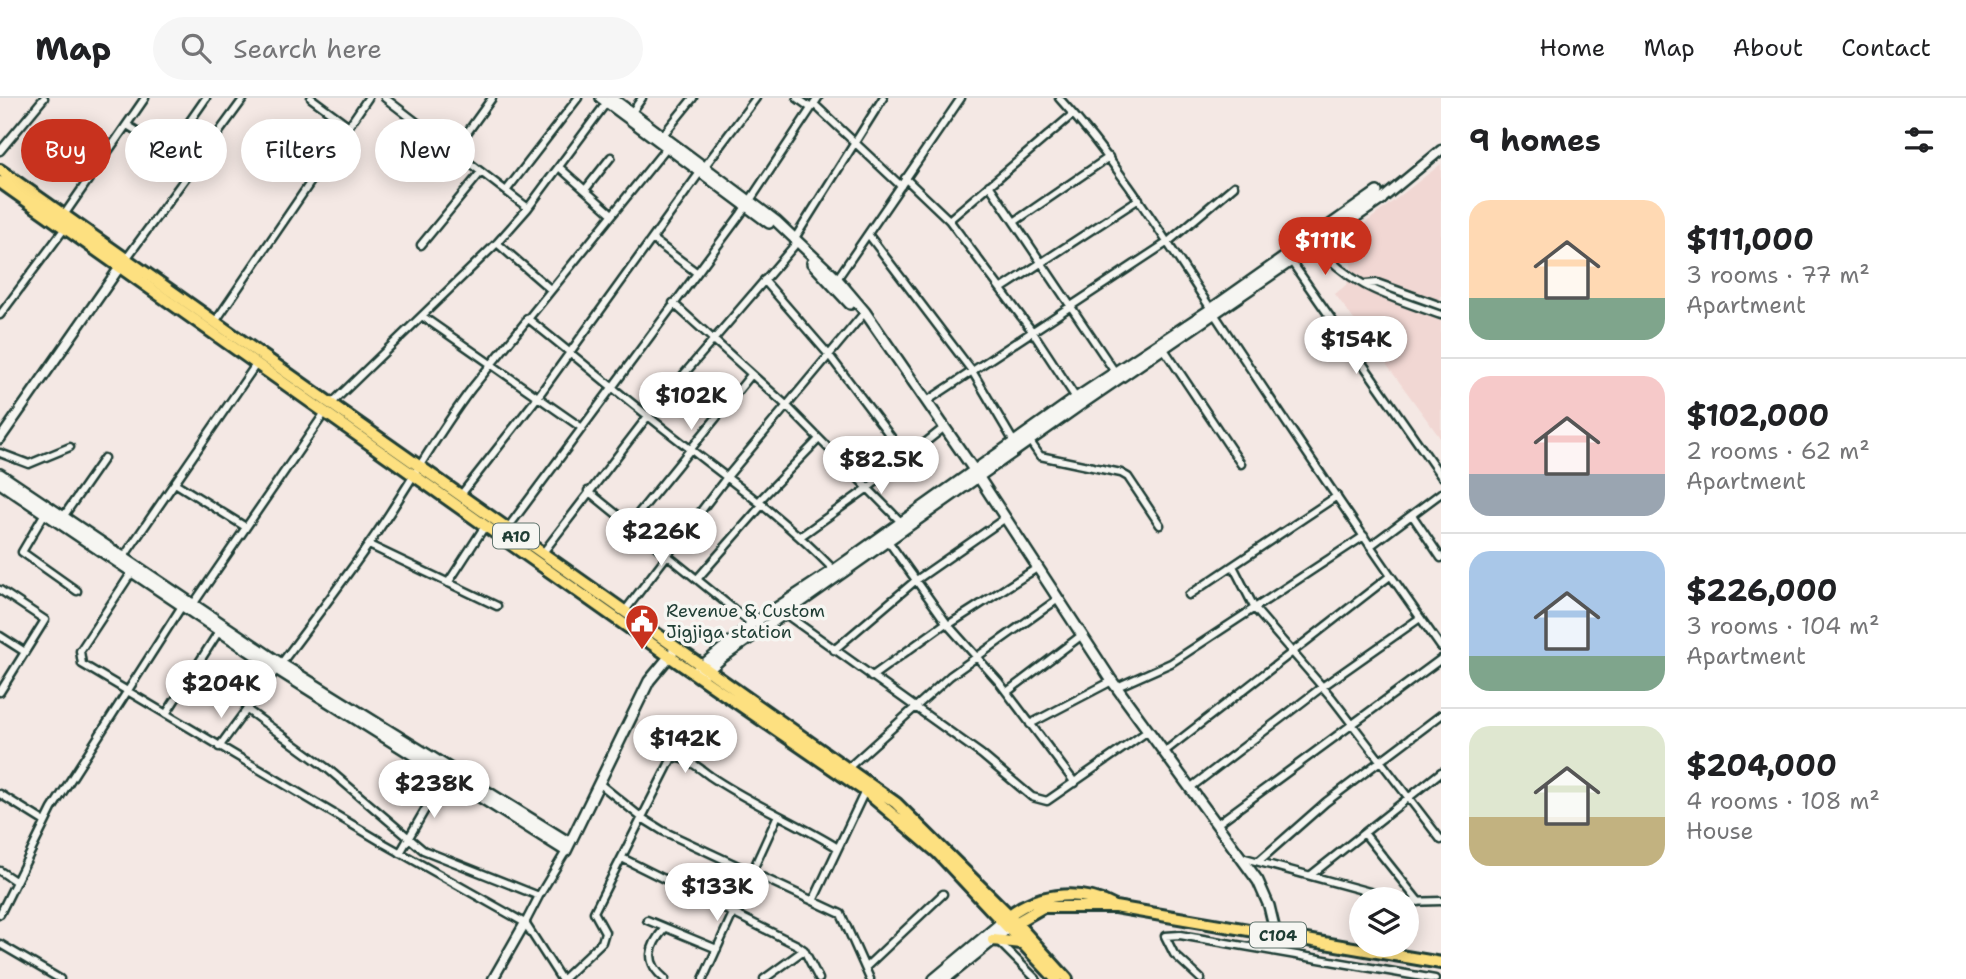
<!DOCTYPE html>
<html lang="en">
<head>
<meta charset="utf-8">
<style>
	:root { --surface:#fff; --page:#f6f6f6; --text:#202124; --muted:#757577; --line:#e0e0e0; --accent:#c8321e }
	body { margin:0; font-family:"Shantell Sans",sans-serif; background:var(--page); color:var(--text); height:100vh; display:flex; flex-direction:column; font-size:26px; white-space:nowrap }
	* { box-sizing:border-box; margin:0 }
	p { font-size:23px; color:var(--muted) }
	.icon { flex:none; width:38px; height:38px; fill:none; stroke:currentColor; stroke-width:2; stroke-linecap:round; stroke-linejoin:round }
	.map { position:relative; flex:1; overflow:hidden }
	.side { display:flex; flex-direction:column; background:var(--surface); width:525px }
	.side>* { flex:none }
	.guide { position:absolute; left:21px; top:21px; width:665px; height:63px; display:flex; gap:14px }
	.tools { position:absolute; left:1349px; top:789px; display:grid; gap:14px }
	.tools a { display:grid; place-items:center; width:70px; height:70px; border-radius:50%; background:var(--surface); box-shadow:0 4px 18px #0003; font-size:35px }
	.price { position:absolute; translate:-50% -60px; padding:0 16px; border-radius:24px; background:#fff; color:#222; font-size:23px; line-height:46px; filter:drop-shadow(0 2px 4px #0008) }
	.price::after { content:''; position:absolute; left:50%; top:42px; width:21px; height:16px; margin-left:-10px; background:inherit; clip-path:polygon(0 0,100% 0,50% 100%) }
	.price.current { background:var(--accent); color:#fff }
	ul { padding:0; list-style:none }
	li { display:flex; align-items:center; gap:21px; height:175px; padding:0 28px }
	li+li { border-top:2px solid var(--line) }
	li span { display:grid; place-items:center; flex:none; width:196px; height:140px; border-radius:21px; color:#555 }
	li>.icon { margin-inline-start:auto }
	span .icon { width:84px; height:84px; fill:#fffc; stroke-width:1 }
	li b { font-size:30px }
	h2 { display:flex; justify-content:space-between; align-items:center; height:84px; padding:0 28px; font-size:30px }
	.pill { padding:0 24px; border-radius:32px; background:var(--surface); box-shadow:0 4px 18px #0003; font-size:24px; line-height:63px }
	.pill.current { background:var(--accent); color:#fff }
	header { display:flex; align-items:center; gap:42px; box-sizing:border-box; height:98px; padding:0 35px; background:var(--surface); border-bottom:2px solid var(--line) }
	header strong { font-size:33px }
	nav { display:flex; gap:38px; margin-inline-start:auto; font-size:24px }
	.search { width:490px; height:63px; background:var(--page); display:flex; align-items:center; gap:18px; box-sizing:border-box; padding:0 24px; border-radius:38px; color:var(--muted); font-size:26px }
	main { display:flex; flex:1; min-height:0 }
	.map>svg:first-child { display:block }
	.built { fill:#f1d7d3 }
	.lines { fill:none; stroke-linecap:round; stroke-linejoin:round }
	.minor-casing { stroke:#1f3d34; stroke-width:11 }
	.tertiary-casing { stroke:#1f3d34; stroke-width:13 }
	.secondary-casing { stroke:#1f3d34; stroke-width:14 }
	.trunk-casing { stroke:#1f3d34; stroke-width:16 }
	.minor { stroke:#f6f6f2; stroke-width:6 }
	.tertiary { stroke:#f6f6f2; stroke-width:8 }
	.secondary { stroke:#f6f6f2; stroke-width:9 }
	.trunk { stroke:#fde080; stroke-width:10 }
	.labels { text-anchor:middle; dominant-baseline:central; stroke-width:7; stroke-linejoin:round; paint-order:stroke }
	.shield { fill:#f6f6f2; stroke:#60746d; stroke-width:2 }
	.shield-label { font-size:16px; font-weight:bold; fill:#1f3d34 }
	.poi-label { font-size:18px; fill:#1f3d34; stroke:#f6f6f2; text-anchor:start }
</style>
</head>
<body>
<header>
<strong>Map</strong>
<div class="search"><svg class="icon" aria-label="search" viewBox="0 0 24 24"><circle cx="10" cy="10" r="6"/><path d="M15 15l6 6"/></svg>Search here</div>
<nav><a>Home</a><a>Map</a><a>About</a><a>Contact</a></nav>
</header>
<main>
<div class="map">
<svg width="1441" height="881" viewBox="0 0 1441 881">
	<rect width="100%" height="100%" fill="#f4e8e4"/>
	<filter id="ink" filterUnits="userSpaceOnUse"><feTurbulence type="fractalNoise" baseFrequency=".0143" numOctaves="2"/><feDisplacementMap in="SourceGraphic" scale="14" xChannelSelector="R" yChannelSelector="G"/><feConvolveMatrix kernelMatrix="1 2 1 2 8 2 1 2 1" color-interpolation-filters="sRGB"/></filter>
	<g filter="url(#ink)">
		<path class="built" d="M1441 66V341L1335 196 1347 186 1352 172 1346 140Z"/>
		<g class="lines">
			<g class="minor-casing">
				<path id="minor" d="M311 0 349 28
					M385 0 528 110
					M797 0 811 10
					M1059 0C1118 65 1163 138 1211 211 1286 325 1362 438 1441 549
					M814 6 901 88
					M632 14 642 0
					M127 27 169 53 206 0
					M663 37 693 0
					M0 53 44 0
					M454 53 492 0
					M705 68 756 0
					M559 69 612 116
					M905 80 949 122 1032 233 1076 300
					M989 87 1117 277
					M585 92 611 59
					M506 93 578 0
					M64 117 145 0
					M949 122 1073 16
					M1014 124 1109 59
					M868 136 972 273 1014 344
					M795 140 883 0
					M652 141 696 174
					M497 145 550 191
					M1315 145C1349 189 1391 199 1441 217
					M421 147 481 74
					M126 161 244 0
					M1291 163 1441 378
					M837 181 961 0
					M764 182 829 257 907 360
					M1366 186 1377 185 1441 208
					M1001 191 1139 101
					M673 205 787 308 901 424
					M0 217 65 130
					M422 218 582 330
					M527 220C568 252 607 286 648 318 711 369 777 413 834 472
					M215 224 368 0
					M1164 251 1241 366
					M927 303 1168 144 1234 88
					M332 305 497 145 528 110 607 4
					M1029 342 1040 358 1121 375 1128 379 1160 427
					M0 355 29 366 70 349
					M175 385 244 428
					M588 393 752 526
					M460 398 537 300 701 73
					M759 403 819 341
					M45 415 22 454 77 493
					M1412 417 1441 460
					M63 419 104 360
					M629 427 751 277
					M507 431 741 116 818 0
					M801 438 868 390 941 332
					M888 443 948 527 999 584 1075 685
					M369 447 497 508
					M1370 448 1441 395
					M542 456 648 318 794 148
					M123 460 257 265
					M1233 468 1255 511 1332 600 1441 742
					M132 474 80 553 82 566 385 746 525 825 561 881
					M698 480 763 406
					M448 485 485 428
					M0 492 45 522 0 594
					M1189 497 1337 398
					M192 508 326 313
					M624 514 727 379 865 214
					M784 515 981 656 1032 699 1047 703 1148 633
					M948 527 1037 470
					M0 538 25 554
					M834 552 915 483 1004 421
					M871 579 946 525
					M1117 589 1171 565 1364 438
					M1007 594 1082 537
					M246 611 328 671 423 752 539 798 566 753
					M166 616 219 533
					M1030 626 1112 583
					M219 649C268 581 321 515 369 446 405 395 434 340 472 290L667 49
					M1164 654 1390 478
					M848 670 950 578 1058 501
					M600 686 642 720 663 733 841 816 870 881
					M1190 690 1322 589 1420 520
					M0 696 45 724
					M1217 726 1441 561
					M1364 735 1419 804
					M400 755 445 677
					M1241 759 1399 802
					M622 760 797 847 804 852 819 881
					M1259 763 1326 704 1441 617
					M0 773 15 783
					M1311 777 1441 674
					M814 801 865 693
					M1407 804 1441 803
					M0 816 52 711 182 508
					M647 822 717 851
					M525 825 539 798
					M665 830C649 848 644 864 665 881
					M998 843 1036 881
					M0 846 60 881
					M866 869 943 796
					M563 881 602 844 605 834 594 814 672 660C686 658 699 670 710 678 751 706 796 724 838 750
					M703 881 778 717
					M764 881 804 852
					M1201 881 1174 856 1165 838 1180 837 1435 881"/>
			</g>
			<g class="tertiary-casing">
				<path id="tertiary" d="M1382 101 1441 52
					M0 341 122 166
					M493 881 525 825"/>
			</g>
			<g class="secondary-casing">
				<path id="secondary" d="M601 0 769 125
					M612 0 776 123 837 181 865 214 974 372 1112 583 1258 783 1269 808 1276 837
					M812 165 850 206
					M0 376 280 565 570 745
					M0 385 276 571 566 753 649 583 673 554
					M697 572 752 526 834 472 1076 300 1211 211 1377 94
					M705 575 723 559 1080 307 1382 101
					M934 881 1002 824
					M945 881 1007 831"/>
			</g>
			<g class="trunk-casing">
				<path id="trunk" d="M0 72 896 705 1009 817 1067 881
					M0 84 669 558 865 693 938 755 1056 881
					M1004 822C1032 795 1079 790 1113 808
					M1010 828 1043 809H1115L1441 865
					M993 842 1021 845"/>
			</g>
			<use href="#minor" class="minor"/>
			<use href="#tertiary" class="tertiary"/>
			<use href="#secondary" class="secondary"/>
			<use href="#trunk" class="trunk"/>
		</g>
	</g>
	<defs>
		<g id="civic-pin" transform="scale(1.75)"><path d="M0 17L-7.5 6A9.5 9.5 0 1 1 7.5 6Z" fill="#c8321e" stroke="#f6f6f2"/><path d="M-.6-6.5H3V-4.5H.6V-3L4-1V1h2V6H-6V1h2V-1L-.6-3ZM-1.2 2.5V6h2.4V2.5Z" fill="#fff"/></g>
	</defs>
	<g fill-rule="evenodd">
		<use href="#civic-pin" x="642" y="523"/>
	</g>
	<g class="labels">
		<g class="shield">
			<rect x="493" y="425.5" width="46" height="25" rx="5"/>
			<rect x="1250" y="824.5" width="56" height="25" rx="5"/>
		</g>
		<g class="shield-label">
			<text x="516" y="438">A10</text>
			<text x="1278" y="837">C104</text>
		</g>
		<g class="poi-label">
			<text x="666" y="513">Revenue &amp; Custom<tspan x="666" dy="21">Jigjiga station</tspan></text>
		</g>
	</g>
</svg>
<div class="tools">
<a><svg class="icon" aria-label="layers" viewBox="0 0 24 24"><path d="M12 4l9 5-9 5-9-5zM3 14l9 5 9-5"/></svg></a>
</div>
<b class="price current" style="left:1325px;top:179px">$111K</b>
<b class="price" style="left:1356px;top:278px">$154K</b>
<b class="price" style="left:691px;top:334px">$102K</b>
<b class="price" style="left:881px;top:398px">$82.5K</b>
<b class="price" style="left:661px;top:470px">$226K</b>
<b class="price" style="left:221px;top:622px">$204K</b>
<b class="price" style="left:685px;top:677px">$142K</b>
<b class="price" style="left:434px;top:722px">$238K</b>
<b class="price" style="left:717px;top:825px">$133K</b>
<div class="guide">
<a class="pill current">Buy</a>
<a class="pill">Rent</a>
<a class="pill">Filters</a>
<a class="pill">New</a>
</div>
</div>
<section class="side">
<h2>9 homes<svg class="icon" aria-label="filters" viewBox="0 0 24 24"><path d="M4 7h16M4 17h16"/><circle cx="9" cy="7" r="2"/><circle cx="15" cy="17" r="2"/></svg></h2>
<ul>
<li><span style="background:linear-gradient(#ffd9b3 70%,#7fa58c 0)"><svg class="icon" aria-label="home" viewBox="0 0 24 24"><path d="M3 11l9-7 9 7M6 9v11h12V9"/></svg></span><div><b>$111,000</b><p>3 rooms · 77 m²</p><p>Apartment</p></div></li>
<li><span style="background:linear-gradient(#f6c9c9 70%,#9aa5b1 0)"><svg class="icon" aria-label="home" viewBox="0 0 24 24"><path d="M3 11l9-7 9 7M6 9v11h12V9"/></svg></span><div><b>$102,000</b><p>2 rooms · 62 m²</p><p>Apartment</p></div></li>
<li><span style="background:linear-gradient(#a9c7e8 75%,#7fa58c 0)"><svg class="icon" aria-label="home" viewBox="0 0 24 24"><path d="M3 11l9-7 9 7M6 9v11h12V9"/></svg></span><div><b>$226,000</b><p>3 rooms · 104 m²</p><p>Apartment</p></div></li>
<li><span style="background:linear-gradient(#dfe7d0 65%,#c2b280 0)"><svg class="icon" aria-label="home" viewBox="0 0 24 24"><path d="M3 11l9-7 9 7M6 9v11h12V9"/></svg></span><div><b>$204,000</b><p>4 rooms · 108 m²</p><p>House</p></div></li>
</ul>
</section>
</main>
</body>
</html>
